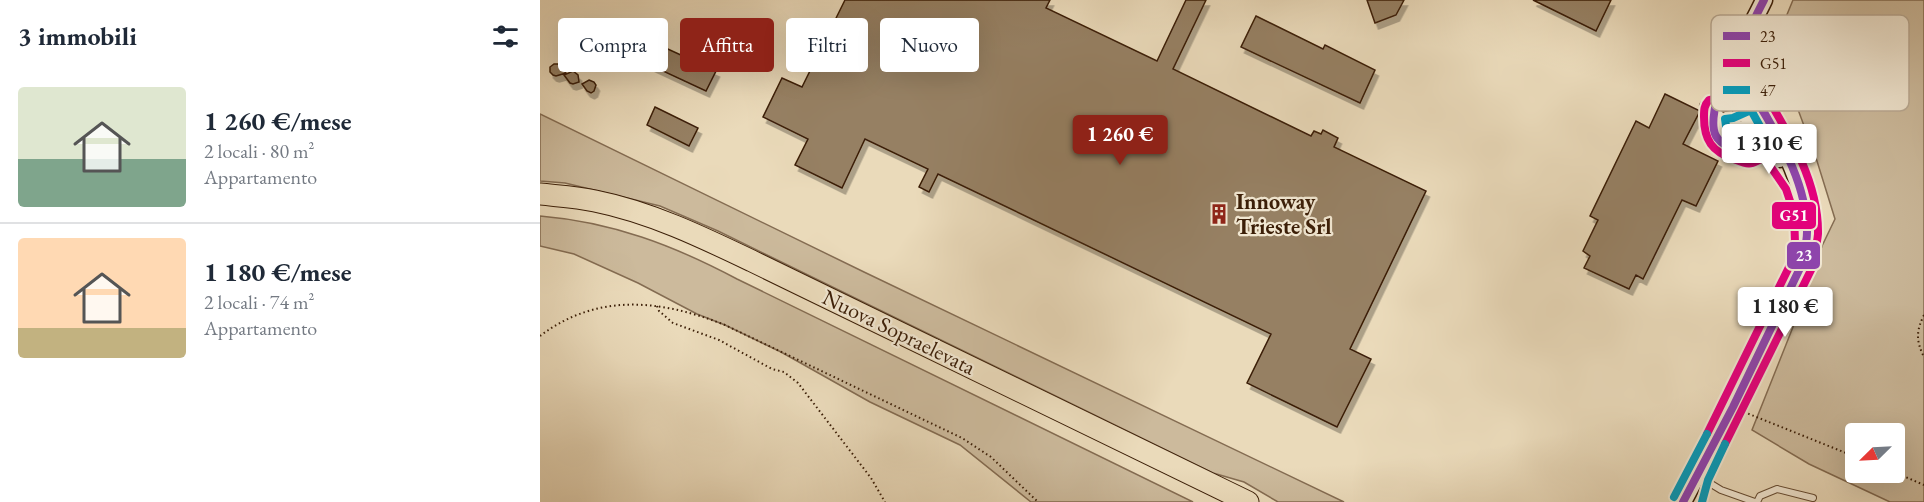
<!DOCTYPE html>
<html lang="it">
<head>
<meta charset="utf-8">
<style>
	:root { --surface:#fff; --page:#f6f6f7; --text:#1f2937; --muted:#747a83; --line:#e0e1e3; --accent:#8f2418 }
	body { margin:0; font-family:"EB Garamond",serif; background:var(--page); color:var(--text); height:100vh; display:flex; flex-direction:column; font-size:22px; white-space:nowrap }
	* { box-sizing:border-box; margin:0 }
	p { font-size:20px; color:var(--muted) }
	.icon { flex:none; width:33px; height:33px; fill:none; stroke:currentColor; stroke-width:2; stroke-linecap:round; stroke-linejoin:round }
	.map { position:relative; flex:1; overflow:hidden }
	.drawer { display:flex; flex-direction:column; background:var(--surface); width:540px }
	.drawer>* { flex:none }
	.guide { position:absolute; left:18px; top:18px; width:570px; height:54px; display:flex; gap:12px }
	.needle { width:39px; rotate:246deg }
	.fabs { position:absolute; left:1305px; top:423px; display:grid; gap:12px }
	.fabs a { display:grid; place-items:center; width:60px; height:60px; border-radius:6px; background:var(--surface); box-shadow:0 6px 24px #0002; font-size:30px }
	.price { position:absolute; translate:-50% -51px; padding:0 14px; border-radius:6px; background:#fff; color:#222; font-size:20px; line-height:39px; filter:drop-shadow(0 2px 3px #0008) }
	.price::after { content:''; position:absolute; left:50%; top:36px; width:18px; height:14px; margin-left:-9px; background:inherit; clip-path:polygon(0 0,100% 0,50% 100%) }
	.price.on { background:var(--accent); color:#fff }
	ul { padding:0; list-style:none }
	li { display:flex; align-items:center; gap:18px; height:150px; padding:0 18px }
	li+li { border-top:2px solid var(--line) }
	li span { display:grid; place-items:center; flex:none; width:168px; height:120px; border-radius:6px; color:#555 }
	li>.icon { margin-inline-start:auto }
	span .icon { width:72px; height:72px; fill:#fffc; stroke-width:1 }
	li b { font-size:26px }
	h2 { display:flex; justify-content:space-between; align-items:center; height:72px; padding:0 18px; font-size:26px }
	.pill { padding:0 21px; border-radius:6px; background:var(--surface); box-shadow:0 6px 24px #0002; font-size:21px; line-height:54px }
	.pill.on { background:var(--accent); color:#fff }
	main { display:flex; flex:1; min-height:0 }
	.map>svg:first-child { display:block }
	.green { fill:#ccba9c; stroke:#846c52; stroke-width:1.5; fill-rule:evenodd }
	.building { fill:#968064; stroke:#3b1e07; stroke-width:1.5; filter:url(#shadow) }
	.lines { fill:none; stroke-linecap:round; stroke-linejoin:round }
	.lane-casing { stroke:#674d34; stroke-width:8 }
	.secondary-casing { stroke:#3b1e07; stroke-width:19 }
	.highway-casing { stroke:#3b1e07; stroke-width:23 }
	.path { stroke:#3b1e07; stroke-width:2; stroke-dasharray:1.5 3; stroke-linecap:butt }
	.lane { stroke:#f1e7d2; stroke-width:6 }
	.secondary { stroke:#f1e7d2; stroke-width:16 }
	.highway { stroke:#eadaba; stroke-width:21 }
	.bus-1-casing { stroke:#f1e7d2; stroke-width:12 }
	.bus-2-casing { stroke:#f1e7d2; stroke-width:12 }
	.bus-3-casing { stroke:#f1e7d2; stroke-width:12 }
	.bus-1 { stroke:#8e44ad; stroke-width:8 }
	.bus-2 { stroke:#e5007d; stroke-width:8 }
	.bus-3 { stroke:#069bba; stroke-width:8 }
	.labels { text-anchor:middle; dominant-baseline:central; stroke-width:4.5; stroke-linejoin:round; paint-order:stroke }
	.poi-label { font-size:22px; font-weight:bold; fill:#3b1e07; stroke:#f1e7d2; text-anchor:start }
	.street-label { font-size:22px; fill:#3b1e07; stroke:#f1e7d2 }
	.key { fill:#f1e7d2; stroke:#baab95; stroke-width:1.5 }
	.key-label { font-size:16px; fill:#3b1e07 }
	.line-badge { stroke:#f1e7d2; stroke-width:2 }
	.badge-label { font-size:16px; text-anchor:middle; font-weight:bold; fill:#fff }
</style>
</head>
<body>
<main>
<section class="drawer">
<h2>3 immobili<svg class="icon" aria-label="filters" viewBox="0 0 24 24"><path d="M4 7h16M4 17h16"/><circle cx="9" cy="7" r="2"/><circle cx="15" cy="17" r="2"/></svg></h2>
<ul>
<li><span style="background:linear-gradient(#dfe7d0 60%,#7fa58c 0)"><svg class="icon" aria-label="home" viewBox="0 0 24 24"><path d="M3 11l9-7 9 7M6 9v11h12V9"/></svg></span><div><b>1 260 €/mese</b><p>2 locali · 80 m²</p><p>Appartamento</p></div></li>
<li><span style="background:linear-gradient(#ffd9b3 75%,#c2b280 0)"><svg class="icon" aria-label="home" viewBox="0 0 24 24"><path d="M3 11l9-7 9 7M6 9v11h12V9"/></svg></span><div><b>1 180 €/mese</b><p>2 locali · 74 m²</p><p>Appartamento</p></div></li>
</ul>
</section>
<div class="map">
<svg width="1384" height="502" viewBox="0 0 1384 502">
	<defs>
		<filter id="shadow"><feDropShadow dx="3.5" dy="6" stdDeviation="0" flood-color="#0004"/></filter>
	</defs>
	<rect width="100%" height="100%" fill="#eadaba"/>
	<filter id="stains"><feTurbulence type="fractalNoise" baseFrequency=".00333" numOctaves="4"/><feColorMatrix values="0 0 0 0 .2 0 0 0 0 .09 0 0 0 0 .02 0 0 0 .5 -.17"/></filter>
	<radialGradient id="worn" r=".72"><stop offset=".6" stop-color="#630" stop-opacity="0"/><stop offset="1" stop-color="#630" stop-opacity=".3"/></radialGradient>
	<path class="green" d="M1253 0H1384V502H1350L1269 464 1212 430 1255 322 1282 246 1295 219 1277 161 1239 58 1246 17ZM1316 434H1354V472H1316Z
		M0 114 324 272 804 502H738L704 482 673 473 178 231 120 206 25 183 0 181Z
		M0 216C72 222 133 245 197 279L653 502H491L420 445 330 402 241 352 185 325 157 314 98 283 34 254 0 246Z"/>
	<path class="building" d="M305 0H510L506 8 617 61 646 0H666L633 69 771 136 774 131 781 134 783 130 798 138 794 147 886 191 810 349 831 359 797 427 707 383 731 334 398 174 389 192 379 187 388 169 325 139 302 188 255 165 268 139 223 117 242 78 262 87Z
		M827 0H864L856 15 835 23Z
		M993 0H1071L1056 31Z
		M716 16 783 49 785 45 835 70 820 103 701 47Z
		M38 37 58 45 53 58 33 49Z
		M119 45 176 71 166 91 110 65Z
		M14 64H18L26 73 16 76 13 75 10 72V67Z
		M33 71 38 75 39 82 33 84 30 83 24 75Z
		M49 80 54 82 56 85 54 91 51 93 47 91 42 84Z
		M1125 94 1160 111 1143 144 1178 161 1156 206 1142 200 1103 279 1096 275 1089 289 1044 268 1050 256 1043 251 1058 220 1050 216 1096 121 1109 128Z
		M115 107 158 128 149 146 107 125Z"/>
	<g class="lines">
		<g class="lane-casing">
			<path id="lane" d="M1183 82C1169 123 1162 138 1209 153L1220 147 1224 141
				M1163 105C1175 109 1185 110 1197 105
				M1175 109C1182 118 1199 128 1210 123
				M1158 476 1181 490 1215 502
				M1217 502 1220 496 1237 489 1273 498"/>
		</g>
		<g class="secondary-casing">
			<path id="secondary" d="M1224 0C1218 13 1211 25 1205 38 1194 60 1181 67 1191 94L1239 159
				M1143 502 1193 407 1262 264C1264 252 1268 240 1267 228 1265 172 1227 123 1203 75L1201 67 1203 41"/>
		</g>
		<g class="highway-casing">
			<path id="highway" d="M0 194C18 196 37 197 55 201 110 212 162 237 212 261L708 502"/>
		</g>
		<path class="path" d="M117 306 119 311 133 323 179 340 232 369 244 372 258 383 331 478 345 502
			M1384 315C1376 331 1376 341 1384 357
			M0 336C58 292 122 300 185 325L422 438 451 457 498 502
			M1204 412 1316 457
			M1354 472 1384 485"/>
		<use href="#lane" class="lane"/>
		<use href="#secondary" class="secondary"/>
		<use href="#highway" class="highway"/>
		<g class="bus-1-casing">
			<path id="bus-1" d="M1204 40C1200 45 1196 50 1193 55 1184 71 1167 120 1176 136 1182 147 1199 150 1209 153L1224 141 1230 123 1217 101
				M1143 502 1193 407 1262 264C1264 253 1267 243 1267 232 1267 175 1229 124 1203 75 1200 46 1211 25 1224 0"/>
		</g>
		<g class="bus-2-casing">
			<path id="bus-2" d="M1167 434 1252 261 1255 243 1254 213 1246 189 1224 157C1221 159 1216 162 1212 163 1206 165 1199 161 1194 159 1172 152 1164 140 1164 117 1164 110 1164 105 1169 100 1176 98 1182 99 1189 97 1201 94 1213 80 1224 92 1249 134 1279 183 1278 234 1277 245 1274 256 1272 266
				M1185 444 1272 268"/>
		</g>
		<g class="bus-3-casing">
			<path id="bus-3" d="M1211 110 1222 130 1208 142 1187 133 1185 119 1193 118Z
				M1134 497 1167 434
				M1162 502 1168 480 1185 444"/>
		</g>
		<use href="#bus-1" class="bus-1"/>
		<use href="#bus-2" class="bus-2"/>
		<use href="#bus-3" class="bus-3"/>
	</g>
	<defs>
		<g id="building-bare" transform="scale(1.62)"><path d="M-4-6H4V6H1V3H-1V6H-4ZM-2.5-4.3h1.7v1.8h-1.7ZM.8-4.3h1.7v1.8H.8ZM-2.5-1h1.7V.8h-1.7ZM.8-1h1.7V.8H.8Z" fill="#8f2418" stroke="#f1e7d2" stroke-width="2.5" paint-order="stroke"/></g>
	</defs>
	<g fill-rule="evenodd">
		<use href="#building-bare" x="679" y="214"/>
	</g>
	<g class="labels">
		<g class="poi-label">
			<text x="696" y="201">Innoway<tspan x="696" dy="25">Trieste Srl</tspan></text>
		</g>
		<g class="street-label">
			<text transform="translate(359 332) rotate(26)">Nuova Sopraelevata</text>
		</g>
	</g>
	<rect x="1171" y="15" width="198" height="96" rx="9" class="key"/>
	<rect x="1183" y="32" width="27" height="8" fill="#8e44ad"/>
	<rect x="1183" y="59" width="27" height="8" fill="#e5007d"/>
	<rect x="1183" y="86" width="27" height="8" fill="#069bba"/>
	<g class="key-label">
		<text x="1220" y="42">23</text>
		<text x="1220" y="69">G51</text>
		<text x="1220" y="96">47</text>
	</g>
	<g class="line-badge">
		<rect x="1231" y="201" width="46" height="29" rx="6" fill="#e5007d"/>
		<rect x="1246" y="241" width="35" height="29" rx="6" fill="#8e44ad"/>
	</g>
	<g class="badge-label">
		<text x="1254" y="221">G51</text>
		<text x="1264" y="261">23</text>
	</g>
	<rect width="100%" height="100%" filter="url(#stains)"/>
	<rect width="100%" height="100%" fill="url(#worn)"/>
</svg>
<div class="fabs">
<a><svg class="needle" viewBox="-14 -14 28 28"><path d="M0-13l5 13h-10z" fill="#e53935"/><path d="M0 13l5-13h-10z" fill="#747a83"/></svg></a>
</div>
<b class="price on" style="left:580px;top:166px">1 260 €</b>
<b class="price" style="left:1229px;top:175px">1 310 €</b>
<b class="price" style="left:1245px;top:338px">1 180 €</b>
<div class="guide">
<a class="pill">Compra</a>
<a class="pill on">Affitta</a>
<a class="pill">Filtri</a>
<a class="pill">Nuovo</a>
</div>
</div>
</main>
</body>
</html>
